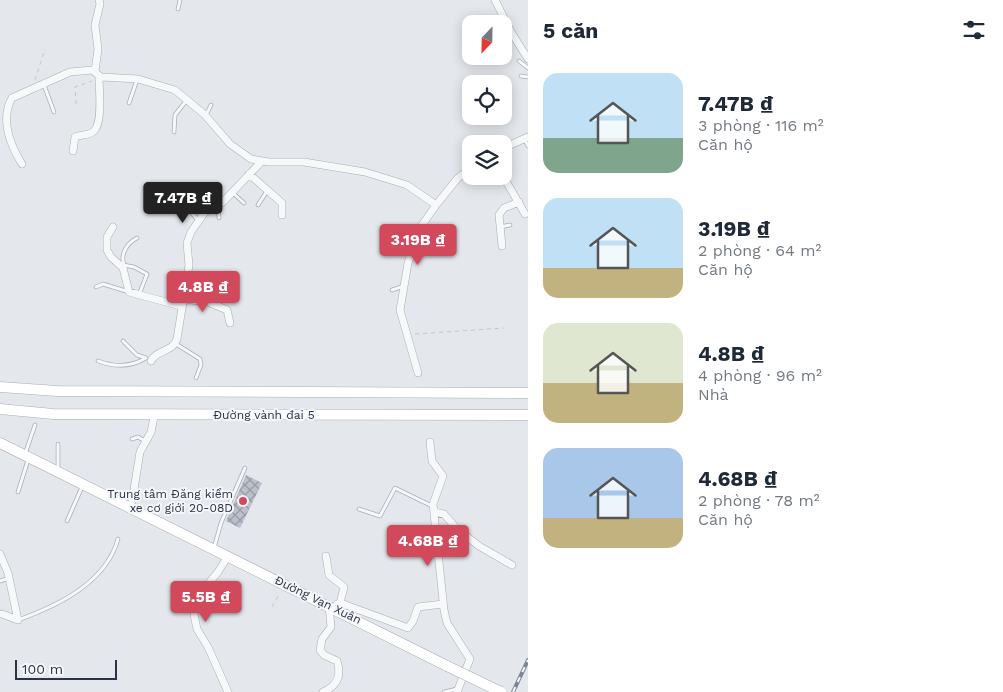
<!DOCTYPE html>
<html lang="vi">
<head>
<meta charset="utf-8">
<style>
	:root { --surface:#fff; --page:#f2f2f3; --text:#1f2937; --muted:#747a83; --accent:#d1495b }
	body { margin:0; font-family:"Work Sans",sans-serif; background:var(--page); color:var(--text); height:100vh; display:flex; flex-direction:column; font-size:19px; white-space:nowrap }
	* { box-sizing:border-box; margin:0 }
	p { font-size:16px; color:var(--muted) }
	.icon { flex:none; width:28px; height:28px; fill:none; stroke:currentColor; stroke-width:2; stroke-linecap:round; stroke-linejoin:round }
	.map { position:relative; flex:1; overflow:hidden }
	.drawer { display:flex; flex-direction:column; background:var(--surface); width:475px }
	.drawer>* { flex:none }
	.needle { width:32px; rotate:202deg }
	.controls { position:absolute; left:462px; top:15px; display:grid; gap:10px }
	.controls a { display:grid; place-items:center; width:50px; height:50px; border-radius:10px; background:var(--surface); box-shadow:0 2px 12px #0003; font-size:25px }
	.scale { position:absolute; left:15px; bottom:12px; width:102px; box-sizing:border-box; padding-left:5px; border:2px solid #2b3445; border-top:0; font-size:14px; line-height:18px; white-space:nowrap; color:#2b3445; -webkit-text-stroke:4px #f4f6f9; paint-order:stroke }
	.price { position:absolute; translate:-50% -42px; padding:0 11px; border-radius:5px; background:var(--accent); color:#fff; font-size:16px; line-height:32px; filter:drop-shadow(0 1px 2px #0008) }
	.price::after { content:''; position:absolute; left:50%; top:30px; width:15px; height:11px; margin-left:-8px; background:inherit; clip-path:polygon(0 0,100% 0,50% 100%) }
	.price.on { background:#222; color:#fff }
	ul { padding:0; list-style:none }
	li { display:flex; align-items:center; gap:15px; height:125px; padding:0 15px }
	li span { display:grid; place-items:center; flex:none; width:140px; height:100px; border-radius:15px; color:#555 }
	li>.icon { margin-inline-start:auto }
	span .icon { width:60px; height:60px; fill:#fffc; stroke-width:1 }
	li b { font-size:21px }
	h2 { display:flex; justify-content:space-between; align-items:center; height:60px; padding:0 15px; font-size:21px }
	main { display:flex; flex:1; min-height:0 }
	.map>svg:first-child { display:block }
	.building { fill:url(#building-cross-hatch) }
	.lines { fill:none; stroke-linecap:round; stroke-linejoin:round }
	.service-casing { stroke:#a9aeb7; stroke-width:4.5 }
	.minor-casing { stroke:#a9aeb7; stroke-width:8 }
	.secondary-casing { stroke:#a9aeb7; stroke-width:11 }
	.path { stroke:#c2c5cb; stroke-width:1; stroke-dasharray:4 4; stroke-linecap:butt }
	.service { stroke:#f7f8fa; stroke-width:3 }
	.minor { stroke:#f7f8fa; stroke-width:7 }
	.secondary { stroke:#fff; stroke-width:10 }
	.rail-casing { stroke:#7d8696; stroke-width:4 }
	.rail { stroke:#f4f6f9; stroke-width:2; stroke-dasharray:5.5; stroke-linecap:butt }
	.secondary-bridge-casing { stroke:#a9aeb7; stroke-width:11; stroke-linecap:butt }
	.secondary-bridge { stroke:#fff; stroke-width:10 }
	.poi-dot { fill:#d1495b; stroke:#f4f6f9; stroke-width:2 }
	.labels { text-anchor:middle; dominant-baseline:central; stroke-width:4; stroke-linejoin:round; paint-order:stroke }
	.street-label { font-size:12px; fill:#2b3445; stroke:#f4f6f9 }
	.poi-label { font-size:12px; fill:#2b3445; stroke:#f4f6f9; text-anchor:end }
</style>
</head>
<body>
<main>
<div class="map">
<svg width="528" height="692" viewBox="0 0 528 692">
	<defs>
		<pattern id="building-cross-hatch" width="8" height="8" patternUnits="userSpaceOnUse" patternTransform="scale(1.25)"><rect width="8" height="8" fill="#bbc0ca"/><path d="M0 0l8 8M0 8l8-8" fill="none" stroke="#989da6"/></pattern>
	</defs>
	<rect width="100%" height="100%" fill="#e4e7ec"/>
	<path class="building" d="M246 475 262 483 240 528 226 521Z"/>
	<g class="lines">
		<g class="service-casing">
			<path id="service" d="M178 9 180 0
				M519 61 528 68
				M521 76 528 77
				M44 85 54 112
				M129 103 137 80
				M206 115 211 105
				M174 132 175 115 186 101
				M525 140 528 146
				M233 193 244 203
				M172 203 190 211 198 220
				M258 205 267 191
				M218 206 219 218
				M500 227 510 225
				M414 246 432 252
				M123 265 134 267 147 274 139 295
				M124 265C120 254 127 243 137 238
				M96 287 103 284 129 292
				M392 290 404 286
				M123 341 137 355 146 358
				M176 344 200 359 201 365 196 378
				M98 361C114 367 131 367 146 358
				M132 439 138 437 145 441
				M58 444V468
				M25 454 35 425
				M18 492 28 460
				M359 509 380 516 395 488 432 506
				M67 521 82 487
				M214 548 221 523 245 468
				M0 581 9 578
				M18 620C57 606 106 583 118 539
				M444 692 457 689"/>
		</g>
		<g class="minor-casing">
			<path id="minor" d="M495 0 511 32 528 59
				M95 71 98 49 95 25 100 4 99 0
				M504 148 528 137
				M73 151 75 137C81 134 89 136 94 131 103 122 99 89 99 76
				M22 164C10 145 0 119 12 98L70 72 92 70 101 77 138 79 175 90 204 114 230 144 251 159 269 162H304L365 172 407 185 436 205
				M249 174 282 203V215
				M503 176 525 214
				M113 227 107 237V250L111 257 123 268 129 292 181 306
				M502 246 499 215 504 208 519 202
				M182 299 208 302 227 310 230 323
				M216 305 231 275
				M151 361C156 350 173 352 177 339L189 265 187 243 191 232 205 212 223 202 261 162
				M418 373 400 310 408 263 420 228 436 205 458 178 471 168
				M430 442 432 461 443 476 433 504 444 610 447 623 470 659 457 692
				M131 508 140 452 151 432 154 417
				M434 512 444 514 457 529 479 546 512 565
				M0 554 8 573 18 620 2 614
				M228 556 218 572 199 595 194 615 197 629 208 647 228 692
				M326 556 329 575 344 587 340 603
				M336 607 337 604H343L408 628 413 621 418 607 443 604
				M323 692C337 686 342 676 337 661L324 655 320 650 322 639 331 627 329 606"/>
		</g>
		<g class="secondary-casing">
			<path id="secondary" d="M0 387 57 391 528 393
				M0 409 53 414 528 415
				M0 443 447 666"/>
		</g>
		<path class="path" d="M35 80 45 49
			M76 104 75 87 92 81
			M415 334 504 328
			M272 607 280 593"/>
		<use href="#service" class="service"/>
		<use href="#minor" class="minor"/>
		<use href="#secondary" class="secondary"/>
		<g class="rail-casing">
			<path id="rail" d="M513 692 528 660"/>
		</g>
		<use href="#rail" class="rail"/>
		<g class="secondary-bridge-casing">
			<path id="secondary-bridge" d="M447 666 501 692"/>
		</g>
		<use href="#secondary-bridge" class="secondary-bridge"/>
	</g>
	<circle class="poi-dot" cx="243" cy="501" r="5"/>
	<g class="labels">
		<g class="street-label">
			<text x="264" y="415">Đường vành đai 5</text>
			<text transform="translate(318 600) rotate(26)">Đường Vạn Xuân</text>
		</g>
		<g class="poi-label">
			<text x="233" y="494">Trung tâm Đăng kiểm<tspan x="233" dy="14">xe cơ giới 20-08D</tspan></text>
		</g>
	</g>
</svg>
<div class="controls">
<a><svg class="needle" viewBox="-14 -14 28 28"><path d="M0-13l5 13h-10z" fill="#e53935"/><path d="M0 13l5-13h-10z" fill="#747a83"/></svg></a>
<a><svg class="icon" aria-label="locate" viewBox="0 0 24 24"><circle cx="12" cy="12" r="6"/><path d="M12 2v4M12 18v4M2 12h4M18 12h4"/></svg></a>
<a><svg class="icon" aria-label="layers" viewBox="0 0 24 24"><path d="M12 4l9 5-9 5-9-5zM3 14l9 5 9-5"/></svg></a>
</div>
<div class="scale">100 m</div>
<b class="price on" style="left:183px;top:224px">7.47B ₫</b>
<b class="price" style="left:418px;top:266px">3.19B ₫</b>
<b class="price" style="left:203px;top:313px">4.8B ₫</b>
<b class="price" style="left:428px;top:567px">4.68B ₫</b>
<b class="price" style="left:206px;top:623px">5.5B ₫</b>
</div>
<section class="drawer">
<h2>5 căn<svg class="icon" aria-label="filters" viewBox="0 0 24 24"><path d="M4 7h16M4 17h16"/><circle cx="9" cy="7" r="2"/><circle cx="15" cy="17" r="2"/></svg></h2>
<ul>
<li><span style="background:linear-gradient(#bfe0f5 65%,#7fa58c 0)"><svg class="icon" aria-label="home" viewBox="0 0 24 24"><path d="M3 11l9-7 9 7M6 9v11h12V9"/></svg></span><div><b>7.47B ₫</b><p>3 phòng · 116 m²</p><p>Căn hộ</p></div></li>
<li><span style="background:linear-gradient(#bfe0f5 70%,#c2b280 0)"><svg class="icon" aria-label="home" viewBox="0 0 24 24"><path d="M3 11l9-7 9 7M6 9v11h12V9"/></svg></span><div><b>3.19B ₫</b><p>2 phòng · 64 m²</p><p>Căn hộ</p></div></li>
<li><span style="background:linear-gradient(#dfe7d0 60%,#c2b280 0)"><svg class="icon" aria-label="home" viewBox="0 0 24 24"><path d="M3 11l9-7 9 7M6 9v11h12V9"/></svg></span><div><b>4.8B ₫</b><p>4 phòng · 96 m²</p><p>Nhà</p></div></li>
<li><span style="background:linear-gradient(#a9c7e8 70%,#c2b280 0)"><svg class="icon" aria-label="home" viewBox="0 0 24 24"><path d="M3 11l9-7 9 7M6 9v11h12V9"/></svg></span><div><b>4.68B ₫</b><p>2 phòng · 78 m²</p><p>Căn hộ</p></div></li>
</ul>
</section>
</main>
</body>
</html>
